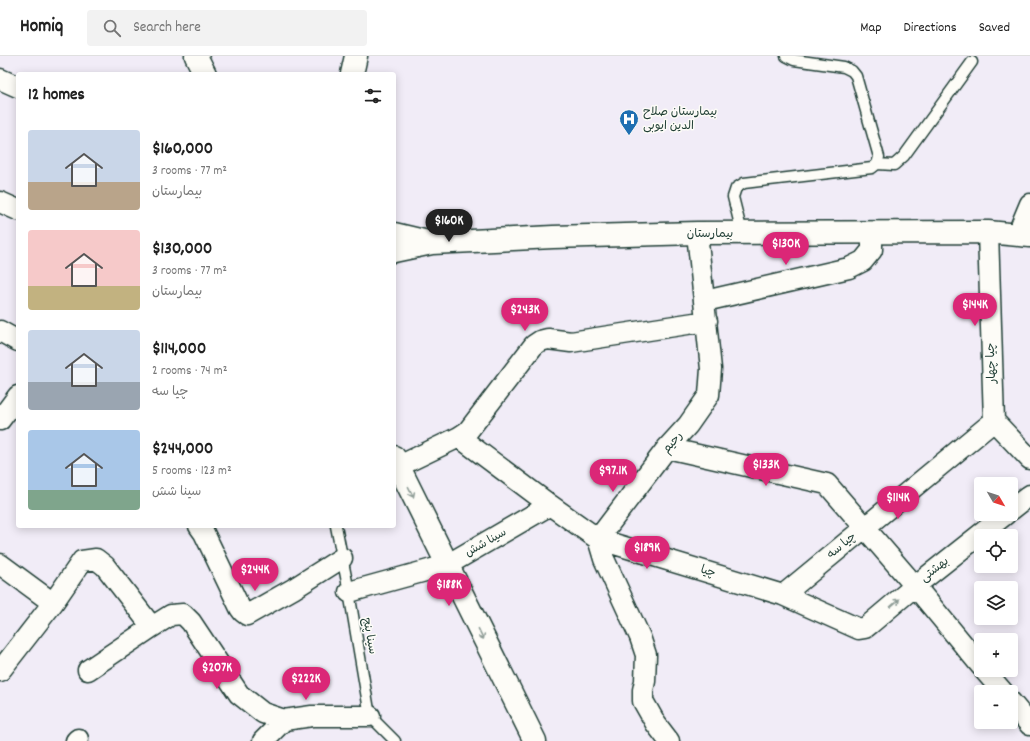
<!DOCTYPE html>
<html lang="en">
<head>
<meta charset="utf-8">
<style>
	:root { --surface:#fff; --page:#f2f2f2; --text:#222; --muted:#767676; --line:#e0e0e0; --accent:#db2777 }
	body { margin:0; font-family:Dekko,"Playpen Sans Arabic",sans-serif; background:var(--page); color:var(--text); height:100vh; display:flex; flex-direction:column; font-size:15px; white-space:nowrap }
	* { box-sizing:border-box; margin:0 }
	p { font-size:13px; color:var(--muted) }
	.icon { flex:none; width:22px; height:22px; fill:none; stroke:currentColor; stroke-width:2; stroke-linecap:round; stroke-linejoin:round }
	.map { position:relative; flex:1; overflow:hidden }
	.drawer { position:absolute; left:16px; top:16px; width:380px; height:456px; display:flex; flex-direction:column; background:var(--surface); border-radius:4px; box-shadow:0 2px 10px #0003 }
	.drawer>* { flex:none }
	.needle { width:26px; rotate:129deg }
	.tools { position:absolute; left:974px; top:421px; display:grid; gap:8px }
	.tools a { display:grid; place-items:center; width:44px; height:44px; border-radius:4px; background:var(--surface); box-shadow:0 2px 10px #0003; font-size:20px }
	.price { position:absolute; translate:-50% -34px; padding:0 9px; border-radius:14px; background:var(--accent); color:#fff; font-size:13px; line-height:26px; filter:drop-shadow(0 1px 2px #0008) }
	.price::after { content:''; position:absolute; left:50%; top:24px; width:12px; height:9px; margin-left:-6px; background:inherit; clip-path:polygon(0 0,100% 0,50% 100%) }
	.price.active { background:#222; color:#fff }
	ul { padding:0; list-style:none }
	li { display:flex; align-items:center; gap:12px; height:100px; padding:0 12px }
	li span { display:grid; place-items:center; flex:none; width:112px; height:80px; border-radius:4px; color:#555 }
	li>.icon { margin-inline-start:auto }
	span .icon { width:48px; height:48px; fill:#fffc; stroke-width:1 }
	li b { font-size:17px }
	h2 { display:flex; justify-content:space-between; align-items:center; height:48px; padding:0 12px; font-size:17px }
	header { display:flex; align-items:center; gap:24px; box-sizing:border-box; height:56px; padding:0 20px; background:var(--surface); border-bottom:1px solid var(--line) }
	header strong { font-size:19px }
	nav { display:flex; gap:22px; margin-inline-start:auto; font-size:14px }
	.search { width:280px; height:36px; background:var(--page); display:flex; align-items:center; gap:10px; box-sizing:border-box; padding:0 14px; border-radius:4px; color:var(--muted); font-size:15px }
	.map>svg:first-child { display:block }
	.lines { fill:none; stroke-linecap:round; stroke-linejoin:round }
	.lane-casing { stroke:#1f3d34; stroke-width:13 }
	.street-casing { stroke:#1f3d34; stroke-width:23 }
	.secondary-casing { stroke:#1f3d34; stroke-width:25 }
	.lane { stroke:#fdfcf7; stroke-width:10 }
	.street { stroke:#fdfcf7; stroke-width:20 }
	.secondary { stroke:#fdfcf7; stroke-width:22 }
	.oneway { stroke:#8e9c96 }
	.labels { text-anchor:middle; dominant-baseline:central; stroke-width:3; stroke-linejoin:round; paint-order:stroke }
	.poi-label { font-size:12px; fill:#1f3d34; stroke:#fdfcf7; text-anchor:start }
	.street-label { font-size:12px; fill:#1f3d34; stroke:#fdfcf7 }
</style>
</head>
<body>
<header>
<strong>Homiq</strong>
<div class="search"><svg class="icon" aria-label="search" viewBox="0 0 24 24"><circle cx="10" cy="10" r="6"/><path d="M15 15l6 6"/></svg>Search here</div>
<nav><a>Map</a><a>Directions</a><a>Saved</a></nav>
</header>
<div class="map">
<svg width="1030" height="685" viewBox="0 0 1030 685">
	<rect width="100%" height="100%" fill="#f1ecf7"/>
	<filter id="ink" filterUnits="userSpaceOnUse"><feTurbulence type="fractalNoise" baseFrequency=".025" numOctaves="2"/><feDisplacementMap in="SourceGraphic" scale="8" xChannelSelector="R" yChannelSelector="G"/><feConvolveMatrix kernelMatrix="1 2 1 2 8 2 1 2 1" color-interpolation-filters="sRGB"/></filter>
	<g filter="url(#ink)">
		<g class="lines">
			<g class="lane-casing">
				<path id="lane" d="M877 108 894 109 904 100 972 6
					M742 177 733 141 736 132 744 127 872 112 877 108 879 101 856 20 852 15 844 11 794 4 786 0
					M336 470 349 536 370 660 395 685"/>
			</g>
			<g class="street-casing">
				<path id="street" d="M0 23 18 31
					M0 146 18 154
					M988 176 994 365
					M1017 179 1030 148
					M705 245 849 212 863 205 872 194V177
					M0 275 18 285
					M0 364 18 340
					M994 365 1030 403
					M459 381 550 449 598 483 783 539 859 573 865 572 870 568 915 530 1006 458
					M667 392 827 428 915 530 981 610
					M399 410 459 381 468 375 534 289 540 285 548 283 571 286 707 265
					M1011 454 1030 439
					M199 470 204 477 240 552 243 556 247 559 293 533 342 502
					M0 508 53 547
					M349 536 447 509 550 449
					M783 539 994 365
					M88 614 152 571 171 559 183 558 191 566 239 638 263 657 284 664
					M984 614 1003 636
					M0 615 53 547 82 505 96 503 105 510 152 571
					M1011 646 1030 669
					M76 685 78 683
					M263 685 284 664 312 660H370
					M669 685 656 668 643 645V634L645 625 646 599 640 581 604 503 598 483 667 392 688 369 709 339 711 313 697 177"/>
			</g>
			<g class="secondary-casing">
				<path id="secondary" d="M196 0 205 18
					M352 18 356 0
					M394 178 432 187 394 195
					M432 187 553 181 697 177 988 176 1030 180
					M394 401 535 685"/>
			</g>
			<use href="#lane" class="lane"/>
			<use href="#street" class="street"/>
			<use href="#secondary" class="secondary"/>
		</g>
		<defs><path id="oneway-shaft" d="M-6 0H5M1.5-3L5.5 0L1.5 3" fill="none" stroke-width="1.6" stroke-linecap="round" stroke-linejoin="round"/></defs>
		<g class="oneway">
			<use href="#oneway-shaft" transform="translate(411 436) rotate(64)"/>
			<use href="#oneway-shaft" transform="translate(895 547) rotate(-41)"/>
			<use href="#oneway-shaft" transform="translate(481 578) rotate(64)"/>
		</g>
	</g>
	<defs>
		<g id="hospital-pin" transform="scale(1)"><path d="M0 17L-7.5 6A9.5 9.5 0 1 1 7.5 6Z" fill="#1f6fb2" stroke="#fdfcf7"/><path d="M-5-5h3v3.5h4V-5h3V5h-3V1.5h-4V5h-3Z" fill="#fff"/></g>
	</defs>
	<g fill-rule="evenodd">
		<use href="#hospital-pin" x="629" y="63"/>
	</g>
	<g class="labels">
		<g class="poi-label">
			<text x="643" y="56">بیمارستان صلاح<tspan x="643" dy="14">الدین ایوبی</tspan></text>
		</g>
		<g class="street-label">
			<text x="710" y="178">بیمارستان</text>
			<text transform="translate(992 307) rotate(-92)">چیا چهار</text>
			<text transform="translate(673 387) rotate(-49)">رحیم</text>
			<text transform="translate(486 487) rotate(-30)">سینا شش</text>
			<text transform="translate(842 490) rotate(-40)">چیا سه</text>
			<text transform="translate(935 514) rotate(-38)">بهشتی</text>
			<text transform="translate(708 516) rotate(17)">چیا</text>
			<text transform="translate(369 580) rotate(80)">سینا پنج</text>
		</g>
	</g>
</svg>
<div class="tools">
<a><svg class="needle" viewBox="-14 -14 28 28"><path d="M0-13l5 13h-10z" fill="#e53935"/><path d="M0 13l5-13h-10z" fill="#767676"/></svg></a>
<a><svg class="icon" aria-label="locate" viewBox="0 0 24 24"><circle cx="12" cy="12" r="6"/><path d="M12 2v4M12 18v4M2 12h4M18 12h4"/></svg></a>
<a><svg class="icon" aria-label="layers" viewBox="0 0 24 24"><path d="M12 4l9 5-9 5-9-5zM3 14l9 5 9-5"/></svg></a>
<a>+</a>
<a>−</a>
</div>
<b class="price active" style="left:449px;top:187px">$160K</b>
<b class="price" style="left:786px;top:210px">$130K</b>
<b class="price" style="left:975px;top:271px">$144K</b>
<b class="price" style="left:525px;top:276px">$243K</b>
<b class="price" style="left:766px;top:431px">$133K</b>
<b class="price" style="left:613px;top:437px">$97.1K</b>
<b class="price" style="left:898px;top:464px">$114K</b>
<b class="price" style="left:647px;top:514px">$189K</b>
<b class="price" style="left:255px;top:536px">$244K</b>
<b class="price" style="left:449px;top:551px">$188K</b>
<b class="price" style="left:217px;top:634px">$207K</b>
<b class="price" style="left:306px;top:645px">$222K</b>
<section class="drawer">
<h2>12 homes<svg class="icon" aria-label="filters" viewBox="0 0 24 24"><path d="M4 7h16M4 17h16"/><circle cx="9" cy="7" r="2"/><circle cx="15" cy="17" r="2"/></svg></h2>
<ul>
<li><span style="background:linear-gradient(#c9d6e8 65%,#b9a48a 0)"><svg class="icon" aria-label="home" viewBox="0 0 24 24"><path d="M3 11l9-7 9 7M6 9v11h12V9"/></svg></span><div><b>$160,000</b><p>3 rooms · 77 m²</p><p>بیمارستان</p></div></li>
<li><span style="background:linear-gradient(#f6c9c9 70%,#c2b280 0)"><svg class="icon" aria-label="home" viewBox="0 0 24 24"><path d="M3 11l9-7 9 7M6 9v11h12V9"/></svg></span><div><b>$130,000</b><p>3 rooms · 77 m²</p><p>بیمارستان</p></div></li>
<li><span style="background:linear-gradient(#c9d6e8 65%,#9aa5b1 0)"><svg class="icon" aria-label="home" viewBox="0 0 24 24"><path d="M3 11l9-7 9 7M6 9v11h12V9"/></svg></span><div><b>$114,000</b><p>2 rooms · 74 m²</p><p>چیا سه</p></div></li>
<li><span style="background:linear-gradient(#a9c7e8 75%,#7fa58c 0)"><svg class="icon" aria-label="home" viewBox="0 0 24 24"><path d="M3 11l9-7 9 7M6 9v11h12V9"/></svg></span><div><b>$244,000</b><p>5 rooms · 123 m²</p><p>سینا شش</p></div></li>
</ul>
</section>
</div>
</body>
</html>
